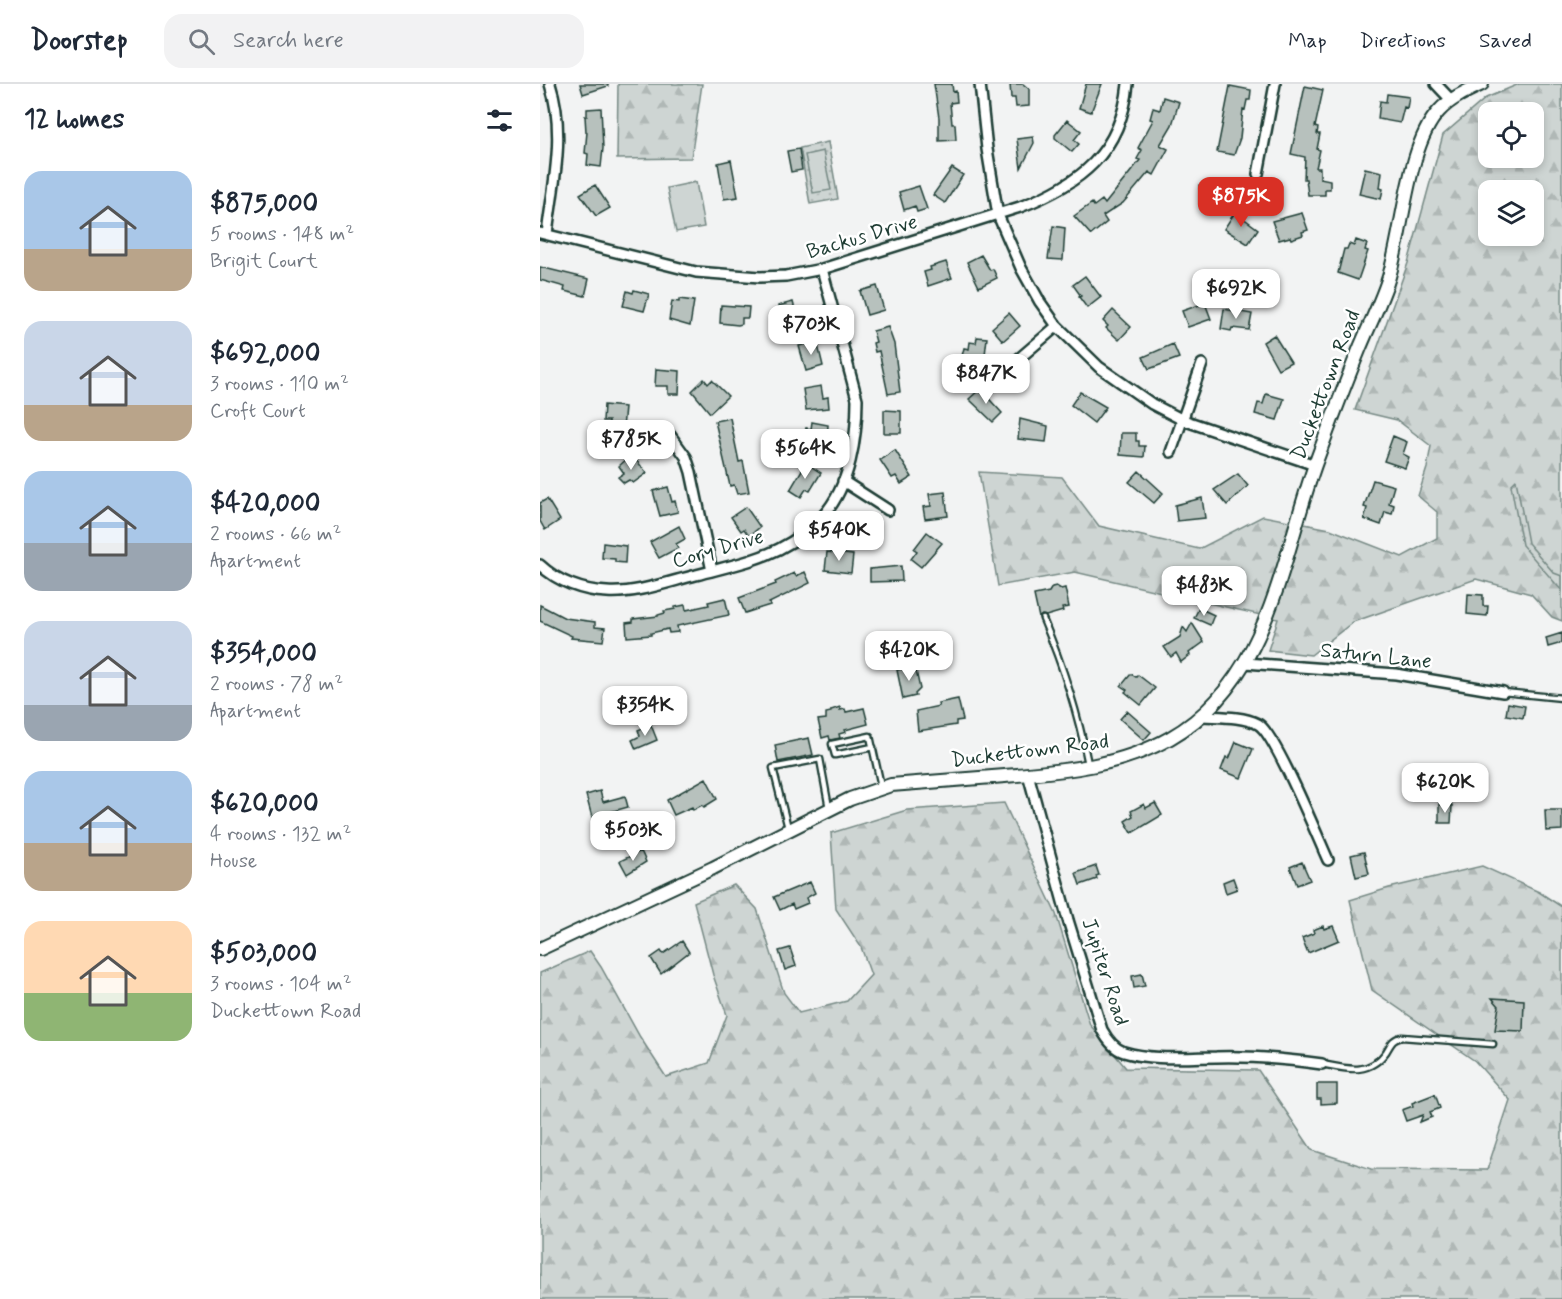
<!DOCTYPE html>
<html lang="en">
<head>
<meta charset="utf-8">
<style>
	:root { --surface:#fff; --page:#f2f2f3; --text:#1f2937; --muted:#747a83; --line:#e0e1e3; --accent:#d93025 }
	body { margin:0; font-family:Mynerve,sans-serif; background:var(--page); color:var(--text); height:100vh; display:flex; flex-direction:column; font-size:22px; white-space:nowrap }
	* { box-sizing:border-box; margin:0 }
	p { font-size:20px; color:var(--muted) }
	.icon { flex:none; width:33px; height:33px; fill:none; stroke:currentColor; stroke-width:2; stroke-linecap:round; stroke-linejoin:round }
	.map { position:relative; flex:1; overflow:hidden }
	.panel { display:flex; flex-direction:column; background:var(--surface); width:540px }
	.panel>* { flex:none }
	.controls { position:absolute; left:938px; top:18px; display:grid; gap:12px }
	.controls a { display:grid; place-items:center; width:66px; height:66px; border-radius:12px; background:var(--surface); box-shadow:0 3px 9px #0003; font-size:30px }
	.price { position:absolute; translate:-50% -51px; padding:0 14px; border-radius:12px; background:#fff; color:#222; font-size:20px; line-height:39px; filter:drop-shadow(0 2px 3px #0008) }
	.price::after { content:''; position:absolute; left:50%; top:36px; width:18px; height:14px; margin-left:-9px; background:inherit; clip-path:polygon(0 0,100% 0,50% 100%) }
	.price.current { background:var(--accent); color:#fff }
	ul { padding:0; list-style:none }
	li { display:flex; align-items:center; gap:18px; height:150px; padding:0 24px }
	li span { display:grid; place-items:center; flex:none; width:168px; height:120px; border-radius:18px; color:#555 }
	li>.icon { margin-inline-start:auto }
	span .icon { width:72px; height:72px; fill:#fffc; stroke-width:1 }
	li b { font-size:26px }
	h2 { display:flex; justify-content:space-between; align-items:center; height:72px; padding:0 24px; font-size:26px }
	header { display:flex; align-items:center; gap:36px; box-sizing:border-box; height:84px; padding:0 30px; background:var(--surface); border-bottom:2px solid var(--line) }
	header strong { font-size:28px }
	nav { display:flex; gap:33px; margin-inline-start:auto; font-size:21px }
	.search { width:420px; height:54px; background:var(--page); display:flex; align-items:center; gap:15px; box-sizing:border-box; padding:0 21px; border-radius:18px; color:var(--muted); font-size:22px }
	main { display:flex; flex:1; min-height:0 }
	.map>svg:first-child { display:block }
	.forest { fill:url(#forest-firs); stroke:#768984; stroke-width:1.5; fill-rule:evenodd }
	.park { fill:url(#park-dots); stroke:#768984; stroke-width:1.5 }
	.garden { fill:#ced5d3; stroke:#768984; stroke-width:1.5 }
	.building { fill:#b7c1bd; stroke:#1f3d34; stroke-width:1.5 }
	.lines { fill:none; stroke-linecap:round; stroke-linejoin:round }
	.service-casing { stroke:#1f3d34; stroke-width:9 }
	.minor-casing { stroke:#1f3d34; stroke-width:14 }
	.tertiary-casing { stroke:#1f3d34; stroke-width:16 }
	.service { stroke:#fff; stroke-width:4.5 }
	.minor { stroke:#fff; stroke-width:9 }
	.tertiary { stroke:#fff; stroke-width:12 }
	.labels { text-anchor:middle; dominant-baseline:central; stroke-width:5; stroke-linejoin:round; paint-order:stroke }
	.street-label { font-size:21px; fill:#1f3d34; stroke:#fff }
</style>
</head>
<body>
<header>
<strong>Doorstep</strong>
<div class="search"><svg class="icon" aria-label="search" viewBox="0 0 24 24"><circle cx="10" cy="10" r="6"/><path d="M15 15l6 6"/></svg>Search here</div>
<nav><a>Map</a><a>Directions</a><a>Saved</a></nav>
</header>
<main>
<section class="panel">
<h2>12 homes<svg class="icon" aria-label="filters" viewBox="0 0 24 24"><path d="M4 7h16M4 17h16"/><circle cx="9" cy="7" r="2"/><circle cx="15" cy="17" r="2"/></svg></h2>
<ul>
<li><span style="background:linear-gradient(#a9c7e8 65%,#b9a48a 0)"><svg class="icon" aria-label="home" viewBox="0 0 24 24"><path d="M3 11l9-7 9 7M6 9v11h12V9"/></svg></span><div><b>$875,000</b><p>5 rooms · 148 m²</p><p>Brigit Court</p></div></li>
<li><span style="background:linear-gradient(#c9d6e8 70%,#b9a48a 0)"><svg class="icon" aria-label="home" viewBox="0 0 24 24"><path d="M3 11l9-7 9 7M6 9v11h12V9"/></svg></span><div><b>$692,000</b><p>3 rooms · 110 m²</p><p>Croft Court</p></div></li>
<li><span style="background:linear-gradient(#a9c7e8 60%,#9aa5b1 0)"><svg class="icon" aria-label="home" viewBox="0 0 24 24"><path d="M3 11l9-7 9 7M6 9v11h12V9"/></svg></span><div><b>$420,000</b><p>2 rooms · 66 m²</p><p>Apartment</p></div></li>
<li><span style="background:linear-gradient(#c9d6e8 70%,#9aa5b1 0)"><svg class="icon" aria-label="home" viewBox="0 0 24 24"><path d="M3 11l9-7 9 7M6 9v11h12V9"/></svg></span><div><b>$354,000</b><p>2 rooms · 78 m²</p><p>Apartment</p></div></li>
<li><span style="background:linear-gradient(#a9c7e8 60%,#b9a48a 0)"><svg class="icon" aria-label="home" viewBox="0 0 24 24"><path d="M3 11l9-7 9 7M6 9v11h12V9"/></svg></span><div><b>$620,000</b><p>4 rooms · 132 m²</p><p>House</p></div></li>
<li><span style="background:linear-gradient(#ffd9b3 60%,#8fb573 0)"><svg class="icon" aria-label="home" viewBox="0 0 24 24"><path d="M3 11l9-7 9 7M6 9v11h12V9"/></svg></span><div><b>$503,000</b><p>3 rooms · 104 m²</p><p>Duckettown Road</p></div></li>
</ul>
</section>
<div class="map">
<svg width="1022" height="1215" viewBox="0 0 1022 1215">
	<defs>
		<pattern id="forest-firs" width="22" height="20" patternUnits="userSpaceOnUse" patternTransform="scale(1.5)"><rect width="22" height="20" fill="#ced5d3"/><path d="M5 1l3.5 6h-7zM16 11l3.5 6h-7z" fill="#b0b8b6"/></pattern>
		<pattern id="park-dots" width="8" height="8" patternUnits="userSpaceOnUse" patternTransform="scale(1.5)"><rect width="8" height="8" fill="#ced5d3"/><path d="M2 2h.1M6 6h.1" fill="none" stroke="#b0b8b6" stroke-width="1.8" stroke-linecap="round"/></pattern>
	</defs>
	<rect width="100%" height="100%" fill="#f2f3f3"/>
	<filter id="ink" filterUnits="userSpaceOnUse"><feTurbulence type="fractalNoise" baseFrequency=".0167" numOctaves="2"/><feDisplacementMap in="SourceGraphic" scale="12" xChannelSelector="R" yChannelSelector="G"/><feConvolveMatrix kernelMatrix="1 2 1 2 8 2 1 2 1" color-interpolation-filters="sRGB"/></filter>
	<g filter="url(#ink)">
		<path class="forest" d="M78 0H162L151 74 77 75Z
			M979 0H1022V537L1012 533 991 510 936 495 813 538 771 571 728 566 738 535 535 488 458 502 439 388 522 393 559 442 659 465 723 432 790 445 862 473 897 454V428L878 412 887 384 891 362 857 336 815 326 868 179 903 51 946 14ZM948 28H993V74H948ZM948 106H993V152H948Z
			M464 719 516 830 550 941 586 984 718 986 772 1066 831 1085 947 1086 970 1016 935 977 832 906 810 816 849 804 942 782 999 808 1022 823V1215H0V889L50 867 61 883 100 953 126 993 169 979 187 931 173 891 154 818 194 801 217 825 244 909 259 929 307 917 331 891 321 863 296 825 291 749 367 726Z"/>
		<path class="park" d="M288 58 298 115 270 120 260 64Z
			M976 396 988 459 1014 489 1022 492V507L982 461 971 401Z"/>
		<path class="garden" d="M283 67 291 106 273 109 265 71Z
			M156 98 164 143 136 148 127 104Z"/>
		<path class="building" d="M40 0H68V2L43 10Z
			M394 0H412L413 8 416 7 417 18 410 19 412 40H415L416 56 399 57V34Z
			M470 0H483L489 5V22L476 23 475 14H471Z
			M546 0H562L551 28 539 24Z
			M690 2 711 6 710 16H707L705 26 703 25 700 54 694 71 677 68Z
			M765 2 783 6 775 43 778 44 777 50H780L777 65 780 66 776 84H780V94L790 96V105H785V111H768L766 95H764L765 73 751 70Z
			M847 10 869 13 867 24 864 23 860 39 838 35 840 17 846 18Z
			M623 13 639 18 632 41 620 61 628 65 614 91 609 88 583 119 563 132 567 138 551 151 534 132 552 119 554 122 562 116 565 120 600 76 597 75 602 66 598 64 613 36 610 35 613 24 620 26Z
			M61 24 63 64 61 83 47 81 48 70 45 69 47 48H46L45 32H47V25Z
			M527 36 541 47 534 56 539 60 532 68 515 54V51Z
			M493 53 494 59 481 84 477 55Z
			M259 65 262 86 251 88 247 67Z
			M191 76 198 113 184 115 178 79Z
			M412 84 423 91 405 119 393 111Z
			M825 84 842 88 840 104 843 105 841 115 819 110Z
			M681 97 683 107H680L683 124 663 127 659 101Z
			M55 101 70 124 56 132 40 110Z
			M379 102 387 125 377 128 375 122 364 126 359 108Z
			M695 128 718 145 708 160 684 145Z
			M762 129 768 146 762 148 763 151 751 155 750 153 739 156 732 137Z
			M513 142 525 144 523 176 508 175Z
			M816 156 827 160 825 166 828 167 818 196 798 189 804 165H807L809 160 814 162Z
			M441 171 450 186 453 185 457 194 439 203 427 178Z
			M406 178 412 194 388 202 384 188 391 186 390 183Z
			M0 183 49 195 45 212 24 207 25 203 0 196Z
			M545 192 561 213 547 224 539 213 541 212 533 201Z
			M337 202 344 226 327 231 320 207Z
			M94 206 109 210 104 227 83 222 87 207 93 209Z
			M139 215 154 217 150 242 129 236 132 217 139 218Z
			M253 218 261 249 249 252 238 222Z
			M665 219 671 235 648 243 642 227Z
			M181 221 209 223 208 234H202V240L198 241 180 239Z
			M684 225 712 230 709 246 692 244 691 247 681 245Z
			M573 226 591 243 579 256 566 244 568 242 563 237Z
			M469 229 480 242 463 257 452 244Z
			M348 243 354 260 360 308 348 310 339 267 335 268 333 259 336 258 333 247Z
			M734 251 751 278 738 285 723 258Z
			M437 253 447 254 444 279H447L445 289 425 286 428 273 422 272 424 264 429 265 430 258 436 259Z
			M277 257 283 282 266 287 259 262Z
			M633 260 639 274 609 285 603 273Z
			M116 285 140 287 139 310H128V302H115Z
			M164 295 168 300 172 296 188 312 170 329 152 307Z
			M281 302 283 314 288 313 289 324 266 326 263 305Z
			M440 305 462 329 453 338 429 315Z
			M540 308 566 323 554 339 531 321Z
			M726 310 744 315 737 336 715 330 718 319 723 320Z
			M64 321 85 323 82 355 69 354V337H63Z
			M344 326 361 327V349H344Z
			M190 334 199 378 203 377 209 408 197 410 194 401 190 402 175 337Z
			M480 335 508 342 506 358 478 355Z
			M272 338 288 341 286 370 253 363 263 357 266 344 271 345Z
			M581 349H596V357H599V362H605L604 373 580 371Z
			M853 352 867 358 863 370 869 373 865 384 844 377Z
			M355 366 372 393 361 400 356 392 352 394 340 376Z
			M90 372 94 377 96 376 107 389 93 399 89 396 84 399 78 393 84 389 79 382Z
			M266 379 281 389 270 407 266 405 261 413 250 406Z
			M599 387 623 409 614 419 589 398Z
			M698 390 708 402 687 421 674 406Z
			M833 396 854 402 849 419 854 421 852 430 845 428 841 441 824 435 827 424 824 423Z
			M128 403 132 418 135 417 138 428 120 432 113 407Z
			M405 408 408 432 385 435 383 423 391 422 389 410Z
			M662 414 665 434 637 437 635 421Z
			M7 415 20 436 5 446 0 437V419Z
			M206 423 220 443 209 452 204 445 201 447 191 433Z
			M139 442 145 455 136 460 138 464 119 474 110 458Z
			M387 448 402 459 381 483 371 475 377 467 374 465Z
			M63 459 86 462 85 479 75 478V475L62 474Z
			M287 468 313 471 311 489 285 486Z
			M361 482 362 497 330 498V485Z
			M265 488 270 499 229 519 230 521 205 529 199 514 236 500 235 498 254 489 256 492Z
			M516 502 521 505 525 504 529 523 522 524 523 527 506 532 502 531 499 534 494 511 509 508 512 503Z
			M928 510 943 511V522H948L947 532 927 530Z
			M185 514 189 531 137 542 138 548 129 549 128 545 111 549V551L87 553 86 539 93 538V535L118 532V531L125 529 124 527 135 525V523L145 521 146 526 169 521 168 518Z
			M0 521 25 534 55 538V543L65 544 63 557 31 554 32 552 0 537Z
			M659 524 674 531 670 541 654 534Z
			M652 539 664 558 649 569 650 571 641 578 636 569 631 573 624 563 640 553 643 543 647 548Z
			M1022 549V559L1008 563 1006 554Z
			M375 582 380 605 375 610 376 612 363 615 357 586Z
			M591 590 596 593 598 591 615 604 601 621 585 608 587 606 581 602Z
			M418 615 423 636 416 637V641L378 647 376 627 399 622 398 619Z
			M968 619 985 622 983 634 966 631Z
			M300 623V626L305 625 306 628 324 624 328 640 305 646 306 648 299 650 300 654 290 656 289 652 282 654 278 636 286 635V629L291 628V626Z
			M587 627 611 648 604 656 580 635Z
			M111 641 117 656 96 665 92 656 100 652 98 646Z
			M269 654 273 671 238 678 235 661Z
			M696 658 713 665 701 694 681 686 686 673 689 675Z
			M166 694 177 715 164 723 162 721 153 726 152 723 134 731 127 716Z
			M60 707 63 718 85 712 88 723 52 733 46 711Z
			M615 719 622 731 592 749 585 737 593 732 591 727 604 720 606 724Z
			M899 720 912 721 911 739H899Z
			M1005 726H1022V746L1006 747Z
			M101 767 106 778 87 790 80 777Z
			M824 768 829 790 816 793 811 771Z
			M762 778 770 796 757 801 750 783Z
			M556 782 559 791 556 792 557 795 540 801 536 789Z
			M693 794 697 805 686 809 683 798Z
			M270 798 275 809 266 814 268 819 254 825 252 820 240 826 234 813Z
			M783 842 784 845 793 842 799 856 768 869 762 854 774 849 773 846Z
			M142 857 149 868 121 890 111 874 121 867 123 870Z
			M250 864 256 882 245 886 239 867Z
			M602 890 605 902 594 904 592 892Z
			M952 914 984 916 983 947 955 946 959 922Z
			M777 1000H797V1019L781 1020V1015H777Z
			M895 1010 900 1024 890 1028 892 1033 880 1038 883 1031 866 1037 862 1026 873 1022 872 1019Z"/>
		<g class="lines">
			<g class="service-casing">
				<path id="service" d="M503 535C523 582 538 629 548 680
					M963 608 1022 614
					M333 663 295 671 292 660 330 652 341 702
					M248 744 233 684 280 675 289 724
					M782 980C807 985 829 992 846 968 851 960 852 955 862 953L953 960"/>
			</g>
			<g class="minor-casing">
				<path id="minor" d="M440 0 447 65 458 131 481 184 500 218 517 242 559 283 612 320 643 336 775 381
					M896 0 912 17
					M718 90 735 0
					M0 149 156 188 220 193 246 192 282 185 480 123C540 100 581 69 588 0
					M7 150C13 101 26 49 10 0
					M475 278 517 242
					M130 351 146 373 151 388 172 487
					M631 368 662 280
					M303 397 348 426
					M0 481C18 498 43 507 67 508 96 510 128 498 156 491 185 483 213 478 239 465 255 457 271 445 283 432 310 402 317 354 317 315L282 185
					M705 579 856 590 963 608
					M663 632C680 633 702 632 718 640 735 649 778 754 788 776
					M488 690 528 836 562 946C567 955 574 965 584 968 614 977 646 973 676 973 711 972 746 975 782 980"/>
			</g>
			<g class="tertiary-casing">
				<path id="tertiary" d="M0 865 173 784 310 715 351 701C389 698 427 695 465 692 523 687 579 683 630 654 729 598 741 475 776 378 790 340 804 303 819 266 828 244 839 222 847 199 863 153 866 62 899 27 911 14 927 7 942 0"/>
			</g>
			<use href="#service" class="service"/>
			<use href="#minor" class="minor"/>
			<use href="#tertiary" class="tertiary"/>
		</g>
	</g>
	<g class="labels">
		<g class="street-label">
			<text transform="translate(322 153) rotate(-16)">Backus Drive</text>
			<text transform="translate(786 301) rotate(-69)">Duckettown Road</text>
			<text transform="translate(178 465) rotate(-16)">Cory Drive</text>
			<text transform="translate(836 572) rotate(6)">Saturn Lane</text>
			<text transform="translate(490 667) rotate(-7)">Duckettown Road</text>
			<text transform="translate(565 888) rotate(72)">Jupiter Road</text>
		</g>
	</g>
</svg>
<div class="controls">
<a><svg class="icon" aria-label="locate" viewBox="0 0 24 24"><circle cx="12" cy="12" r="6"/><path d="M12 2v4M12 18v4M2 12h4M18 12h4"/></svg></a>
<a><svg class="icon" aria-label="layers" viewBox="0 0 24 24"><path d="M12 4l9 5-9 5-9-5zM3 14l9 5 9-5"/></svg></a>
</div>
<b class="price current" style="left:701px;top:144px">$875K</b>
<b class="price" style="left:696px;top:236px">$692K</b>
<b class="price" style="left:271px;top:272px">$703K</b>
<b class="price" style="left:446px;top:321px">$847K</b>
<b class="price" style="left:91px;top:387px">$785K</b>
<b class="price" style="left:265px;top:396px">$564K</b>
<b class="price" style="left:299px;top:478px">$540K</b>
<b class="price" style="left:664px;top:533px">$483K</b>
<b class="price" style="left:369px;top:598px">$420K</b>
<b class="price" style="left:105px;top:653px">$354K</b>
<b class="price" style="left:905px;top:730px">$620K</b>
<b class="price" style="left:93px;top:778px">$503K</b>
</div>
</main>
</body>
</html>
